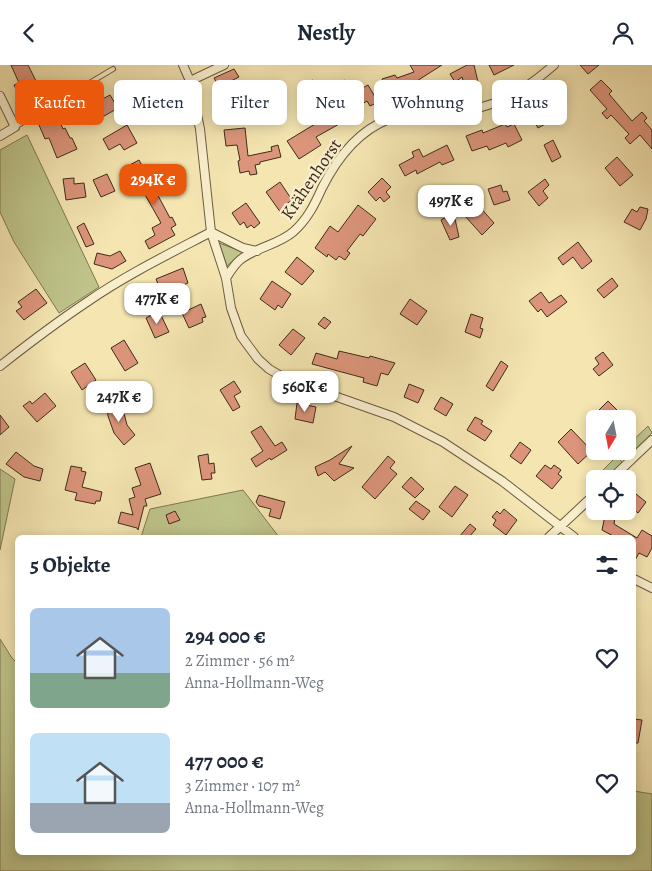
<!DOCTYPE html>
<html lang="de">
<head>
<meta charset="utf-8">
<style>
	:root { --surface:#fff; --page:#f6f6f7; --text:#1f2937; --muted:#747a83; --accent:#ea580c }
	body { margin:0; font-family:Alegreya,serif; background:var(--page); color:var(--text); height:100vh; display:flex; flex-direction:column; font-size:19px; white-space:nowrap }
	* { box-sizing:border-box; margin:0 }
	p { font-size:16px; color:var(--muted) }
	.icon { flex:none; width:28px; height:28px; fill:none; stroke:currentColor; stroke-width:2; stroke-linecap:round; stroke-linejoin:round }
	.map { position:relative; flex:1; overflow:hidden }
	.panel { position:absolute; left:15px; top:470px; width:621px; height:320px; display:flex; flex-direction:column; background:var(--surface); border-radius:8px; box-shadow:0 2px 12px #0003 }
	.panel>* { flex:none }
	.guide { position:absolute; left:15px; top:15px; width:622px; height:45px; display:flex; gap:10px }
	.needle { width:32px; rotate:190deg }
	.controls { position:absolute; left:586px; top:345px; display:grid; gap:10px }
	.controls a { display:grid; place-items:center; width:50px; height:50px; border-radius:8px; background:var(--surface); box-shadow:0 2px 12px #0003; font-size:25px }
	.price { position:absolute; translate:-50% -42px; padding:0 11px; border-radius:10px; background:#fff; color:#222; font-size:16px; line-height:32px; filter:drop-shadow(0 1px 2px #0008) }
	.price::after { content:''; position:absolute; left:50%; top:30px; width:15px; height:11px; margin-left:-8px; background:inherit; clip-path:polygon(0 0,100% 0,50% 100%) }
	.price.on { background:var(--accent); color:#fff }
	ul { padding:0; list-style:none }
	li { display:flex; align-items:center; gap:15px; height:125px; padding:0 15px }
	li span { display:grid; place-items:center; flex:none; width:140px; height:100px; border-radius:8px; color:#555 }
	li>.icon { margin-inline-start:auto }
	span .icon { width:60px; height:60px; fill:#fffc; stroke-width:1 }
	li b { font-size:21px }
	h2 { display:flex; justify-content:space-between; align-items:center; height:60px; padding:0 15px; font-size:21px }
	.pill { padding:0 18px; border-radius:8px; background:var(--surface); box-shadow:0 2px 12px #0003; font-size:18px; line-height:45px }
	.pill.on { background:var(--accent); color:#fff }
	header { display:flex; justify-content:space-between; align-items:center; height:65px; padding:0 15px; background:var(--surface); font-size:22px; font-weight:700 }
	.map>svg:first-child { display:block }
	.green { fill:#bec48a; stroke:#7e7853 }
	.building { fill:#dc957b; stroke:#3d2d1c }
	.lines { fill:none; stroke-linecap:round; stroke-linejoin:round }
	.service-casing { stroke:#6b5b41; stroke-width:6 }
	.minor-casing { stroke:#6b5b41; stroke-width:10 }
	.service { stroke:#f8eecc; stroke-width:4 }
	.minor { stroke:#f8eecc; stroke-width:8 }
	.labels { text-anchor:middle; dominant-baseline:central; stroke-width:5; stroke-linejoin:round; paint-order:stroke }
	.street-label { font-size:18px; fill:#3d2d1c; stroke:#f8eecc }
</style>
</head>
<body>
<header><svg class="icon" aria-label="back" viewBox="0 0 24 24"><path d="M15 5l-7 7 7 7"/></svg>Nestly<svg class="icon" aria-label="person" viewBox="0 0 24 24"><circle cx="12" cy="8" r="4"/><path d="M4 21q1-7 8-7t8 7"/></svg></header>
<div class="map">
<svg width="652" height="806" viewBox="0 0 652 806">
	<rect width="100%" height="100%" fill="#f4e5b1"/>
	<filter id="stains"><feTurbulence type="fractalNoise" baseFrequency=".004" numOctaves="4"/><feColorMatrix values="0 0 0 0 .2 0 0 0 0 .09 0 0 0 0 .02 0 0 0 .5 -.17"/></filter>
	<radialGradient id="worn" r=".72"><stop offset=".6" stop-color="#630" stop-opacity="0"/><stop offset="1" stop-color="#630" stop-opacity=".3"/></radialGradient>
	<path class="green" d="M27 70 99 222 59 248 14 177 0 147V85Z
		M219 178 243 187 227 201Z
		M648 361 652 368 626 393 620 387 628 386V380Z
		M617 391 622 397 605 414H598L596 412Z
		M0 404 15 414 0 485Z
		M243 425 279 472H141L150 444Z
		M0 574 12 593 17 598 18 788H634V726L652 729V806H0Z"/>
	<path class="building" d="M11 0H28L38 20 46 16 52 28 32 38 26 26 19 30 14 20 19 18Z
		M410 0H442L409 21 401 24V25L388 30 382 14 395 10 397 13 414 7Z
		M467 0H474L478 17 465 21 462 12 455 17 450 9Z
		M489 0H514L494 10Z
		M580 0H599L588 9Z
		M234 4 239 12 219 22 214 13Z
		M313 15 320 27 306 36 298 23Z
		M345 15 353 28 368 20 378 37 370 41 367 36 353 45 338 19Z
		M601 15 612 26 609 29 632 56 642 47 647 53 644 56 652 65V84L640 70 630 79 625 73 629 69 611 50 607 54 602 48 607 44 590 25Z
		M110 30 118 43 99 54 91 40Z
		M238 34 242 48 224 54 220 40Z
		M331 39 341 58 316 72 321 80 299 94 287 76 320 56 315 48Z
		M545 40 553 55 538 63 530 49Z
		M58 52 63 64 65 63 70 73H72L77 84 57 93 49 73 45 74 39 60Z
		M505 59 507 62 514 59 522 75 508 82 506 78 489 85 487 81 472 86 466 71 482 65 483 68Z
		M127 60 137 78 124 85 120 79 109 85 103 74Z
		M245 63 248 91 272 86 271 82 278 80 281 92 260 97V99L255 100 257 109 250 110 249 106 240 108 238 96 240 95 237 80 226 81 224 65Z
		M553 75 561 92 552 97 544 80Z
		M447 80 454 95 442 100 440 97 417 109 416 105 405 111 399 100 414 92 412 87 419 84 423 92Z
		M617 92 633 110 620 121 605 103Z
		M139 95 170 153 172 152 176 160 171 163 175 170 149 184 145 176 155 170 152 163 161 158 139 119 136 120 126 102Z
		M107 109 115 126 101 132 93 115Z
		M74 113V119L84 118 86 132 66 135 63 114Z
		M382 113 391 122 386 127 390 132 384 137 380 132 376 136 368 127Z
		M545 114 549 120 543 126 548 133 539 141 528 127Z
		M280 117 292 135 284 141 287 144 281 148 266 127Z
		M501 120 503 127 507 126 510 135 494 140 488 124Z
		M246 138 260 158 254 163 251 160 247 163 244 157 240 160 232 148Z
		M358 140 376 154 363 171 360 169 347 186 350 188 345 195 339 191 336 195 328 189 327 192 315 183 330 161 338 167Z
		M478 140 494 158 482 170 465 151Z
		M640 142 648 144 646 154 640 165 624 157 632 144 637 147Z
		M451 149 455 154 459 172 450 175 441 155Z
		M84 158 94 179 86 182 77 162Z
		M578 177 592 196 582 204 573 192 563 200 558 193Z
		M120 186 126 196 112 204 94 199 97 188 110 191Z
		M297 192 314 206 302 220 285 207Z
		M183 203 188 218 150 235 146 228 154 225 152 221 158 219 156 214Z
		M612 213 618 221 604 233 597 225Z
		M272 216 291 229 282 243 278 240 275 245 260 234Z
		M36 224 47 238 24 255 16 246 22 242 18 237Z
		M541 227 549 238 561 230 567 237 547 252 541 244 538 247 529 236Z
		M410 234 427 246 417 260 400 249Z
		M201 239 206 252 202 253 203 257 189 263 182 248Z
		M159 246 169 267 155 273 146 253Z
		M471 249 483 253 480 263 483 264 480 273 465 267Z
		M324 252 331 257 325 264 318 259Z
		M293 264 305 273 291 290 279 280Z
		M124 275 138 298 125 306 111 283Z
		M339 286 369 293 370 291 395 298 388 310 381 308 377 321 363 317 364 313 312 299 316 288 337 294Z
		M603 287 613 300 599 311 593 304 599 299 595 293Z
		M501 296 508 301 493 326 486 321Z
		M85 298 96 315 82 325 71 307Z
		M234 316 241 327 234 331 240 342 233 346 220 325Z
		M409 319 424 325 418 338 404 332Z
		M45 328 56 341 37 357 23 341 30 336 32 339Z
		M441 332 453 339 446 351 434 344Z
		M608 336 626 354H590Z
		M121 337 127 360 135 370 124 380 114 368 108 351 107 340Z
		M297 338 316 342 313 358 295 354Z
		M0 350 9 362 0 370Z
		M475 352 483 356 481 359 492 366 485 376 467 365Z
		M261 361 275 381 282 377 287 385 271 395 270 393 256 402 251 394 263 386 251 367Z
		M571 364 592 386 578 399 558 377Z
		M520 377 531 385 521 399 510 391Z
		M352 381 339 399 354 403 334 416 325 407 318 411 315 402 330 395Z
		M16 387 34 401 43 404 40 416 24 412 6 399Z
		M208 389 209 399 214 398 215 408H211L212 414 202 415 198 391Z
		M388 391 395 397 390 403 397 409 375 434 362 422Z
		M150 398 161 429 145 434 147 441H144L138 465 137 463 118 458 121 447 133 450 129 434 135 432 132 423 141 420 135 403Z
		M545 400 551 404 554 400 561 405 558 409 562 412 552 424 536 411Z
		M71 401 82 403 81 406 86 407 82 422 102 427 100 436H96L95 439 75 435 77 428 65 425Z
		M411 412 424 424 415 433 402 422Z
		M455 421 468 430 452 452 439 442Z
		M631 425 646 437 638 448 628 440V430Z
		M259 430 285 437 280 454 269 451 271 444 259 441 256 437Z
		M416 436 430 446 423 455 409 444Z
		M504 444 517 455 506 470 493 460 496 455 492 452 497 446 500 449Z
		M175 446 180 455 169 459 166 450Z
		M606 446H616L614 459 637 473 642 465 652 471V483L647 492 639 488 634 497V472H615L602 465Z
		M470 459 476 464 469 472H459Z
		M634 654 642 655 638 678H634Z"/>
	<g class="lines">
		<g class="service-casing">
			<path id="service" d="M15 62 113 4"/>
		</g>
		<g class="minor-casing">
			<path id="minor" d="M183 0 190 16 200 64 211 167 226 213 231 243 241 271 258 294 269 304 286 314 394 352 443 377 502 416 574 472
				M190 16 224 0
				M0 31 15 62 0 71
				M211 167 243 183 257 186
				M226 213C230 207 234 200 240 195 256 182 278 180 293 167 307 155 315 139 322 123 337 93 358 66 389 54 408 46 429 47 449 47 493 45 522 28 554 0
				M0 301C28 279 57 257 87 237 126 210 169 189 211 167
				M611 414 652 375
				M549 472 595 429
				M634 514 652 523"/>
		</g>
		<use href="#service" class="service"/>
		<use href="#minor" class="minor"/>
	</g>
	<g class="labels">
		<g class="street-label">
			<text transform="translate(311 114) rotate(-56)">Krähenhorst</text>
		</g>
	</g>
	<rect width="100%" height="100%" filter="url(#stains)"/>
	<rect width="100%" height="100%" fill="url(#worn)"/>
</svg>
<div class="controls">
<a><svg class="needle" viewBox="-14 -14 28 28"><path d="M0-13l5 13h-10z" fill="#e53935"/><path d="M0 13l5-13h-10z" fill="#747a83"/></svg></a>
<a><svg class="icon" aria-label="locate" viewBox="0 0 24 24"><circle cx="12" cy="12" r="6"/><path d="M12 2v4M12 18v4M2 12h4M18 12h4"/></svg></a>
</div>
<b class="price on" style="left:153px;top:141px">294K €</b>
<b class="price" style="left:451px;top:162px">497K €</b>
<b class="price" style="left:157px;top:260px">477K €</b>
<b class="price" style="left:305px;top:348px">560K €</b>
<b class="price" style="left:119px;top:358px">247K €</b>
<div class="guide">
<a class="pill on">Kaufen</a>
<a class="pill">Mieten</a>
<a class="pill">Filter</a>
<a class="pill">Neu</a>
<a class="pill">Wohnung</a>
<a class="pill">Haus</a>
</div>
<section class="panel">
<h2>5 Objekte<svg class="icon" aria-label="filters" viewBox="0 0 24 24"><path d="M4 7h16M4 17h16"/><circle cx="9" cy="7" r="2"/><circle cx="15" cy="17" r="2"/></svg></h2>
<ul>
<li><span style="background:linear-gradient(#a9c7e8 65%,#7fa58c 0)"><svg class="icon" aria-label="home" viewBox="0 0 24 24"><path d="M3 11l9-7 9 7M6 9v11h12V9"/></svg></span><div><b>294 000 €</b><p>2 Zimmer · 56 m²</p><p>Anna-Hollmann-Weg</p></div><svg class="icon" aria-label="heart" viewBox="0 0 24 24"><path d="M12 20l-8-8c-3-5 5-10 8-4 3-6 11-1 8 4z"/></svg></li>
<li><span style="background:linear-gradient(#bfe0f5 70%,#9aa5b1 0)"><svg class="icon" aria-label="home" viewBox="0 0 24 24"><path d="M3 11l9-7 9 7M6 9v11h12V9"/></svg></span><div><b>477 000 €</b><p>3 Zimmer · 107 m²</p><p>Anna-Hollmann-Weg</p></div><svg class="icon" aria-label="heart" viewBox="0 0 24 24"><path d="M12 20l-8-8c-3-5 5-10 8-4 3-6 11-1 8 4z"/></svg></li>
</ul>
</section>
</div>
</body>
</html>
